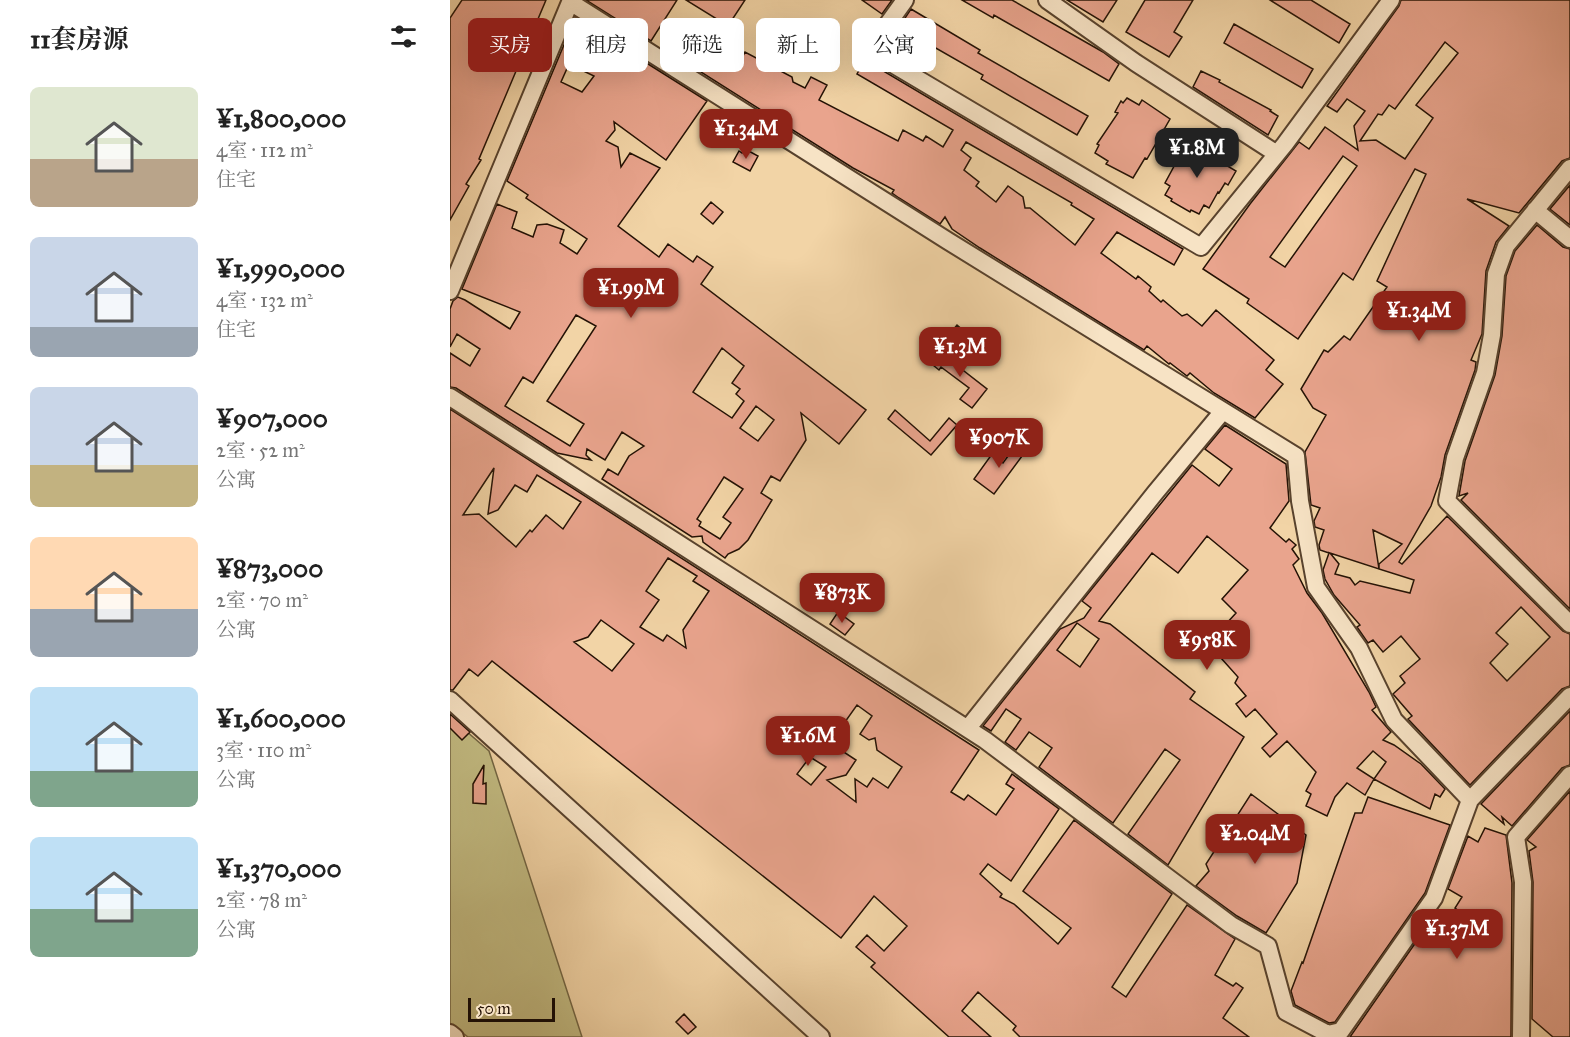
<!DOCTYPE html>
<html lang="zh">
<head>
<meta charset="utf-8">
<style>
	:root { --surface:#fff; --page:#f6f6f6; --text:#222; --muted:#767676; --accent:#8f2418 }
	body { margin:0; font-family:"IM FELL Great Primer","Noto Serif SC",serif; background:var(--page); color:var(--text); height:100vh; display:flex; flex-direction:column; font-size:22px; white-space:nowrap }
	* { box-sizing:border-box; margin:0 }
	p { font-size:20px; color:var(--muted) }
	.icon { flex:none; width:33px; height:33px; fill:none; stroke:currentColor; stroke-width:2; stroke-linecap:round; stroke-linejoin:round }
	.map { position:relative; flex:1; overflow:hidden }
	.drawer { display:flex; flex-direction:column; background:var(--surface); width:450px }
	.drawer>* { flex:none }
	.hud { position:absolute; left:18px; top:18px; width:570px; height:54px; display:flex; gap:12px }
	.scale { position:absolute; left:18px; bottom:15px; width:87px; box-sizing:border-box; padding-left:6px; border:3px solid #241205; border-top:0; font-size:16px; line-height:21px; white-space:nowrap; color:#241205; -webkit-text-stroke:4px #f7e3c5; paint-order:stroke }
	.price { position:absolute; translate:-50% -51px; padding:0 14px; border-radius:12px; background:var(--accent); color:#fff; font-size:20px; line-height:39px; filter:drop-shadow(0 2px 3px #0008) }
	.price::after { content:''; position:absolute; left:50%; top:36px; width:18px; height:14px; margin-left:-9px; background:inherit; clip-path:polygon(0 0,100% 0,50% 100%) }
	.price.selected { background:#222; color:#fff }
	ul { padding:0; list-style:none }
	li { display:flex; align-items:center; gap:18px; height:150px; padding:0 30px }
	li span { display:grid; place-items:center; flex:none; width:168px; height:120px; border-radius:9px; color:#555 }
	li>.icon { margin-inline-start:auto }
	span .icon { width:72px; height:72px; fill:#fffc; stroke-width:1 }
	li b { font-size:26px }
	h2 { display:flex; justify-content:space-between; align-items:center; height:72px; padding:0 30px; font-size:26px }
	.chip { padding:0 21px; border-radius:9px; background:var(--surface); box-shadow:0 6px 24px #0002; font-size:21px; line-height:54px }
	.chip.selected { background:var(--accent); color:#fff }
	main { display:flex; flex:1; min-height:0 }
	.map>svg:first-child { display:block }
	.green { fill:#c2bb82; stroke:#736644; stroke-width:1.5 }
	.building { fill:#e9a48d; stroke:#241205; stroke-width:1.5; fill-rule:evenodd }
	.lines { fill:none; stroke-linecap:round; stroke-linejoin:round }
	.minor-casing { stroke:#58422d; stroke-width:20 }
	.minor { stroke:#f7e3c5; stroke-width:16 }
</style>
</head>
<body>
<main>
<section class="drawer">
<h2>11套房源<svg class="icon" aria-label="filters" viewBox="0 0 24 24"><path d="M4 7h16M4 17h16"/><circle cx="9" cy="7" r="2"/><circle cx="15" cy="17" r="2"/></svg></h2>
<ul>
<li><span style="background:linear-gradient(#dfe7d0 60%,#b9a48a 0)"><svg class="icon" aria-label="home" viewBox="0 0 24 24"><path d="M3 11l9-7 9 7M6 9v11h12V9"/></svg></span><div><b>¥1,800,000</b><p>4室 · 112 m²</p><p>住宅</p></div></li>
<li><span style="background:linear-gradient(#c9d6e8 75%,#9aa5b1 0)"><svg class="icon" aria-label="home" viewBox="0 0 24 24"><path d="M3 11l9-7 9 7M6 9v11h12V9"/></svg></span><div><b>¥1,990,000</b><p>4室 · 132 m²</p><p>住宅</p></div></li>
<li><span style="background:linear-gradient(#c9d6e8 65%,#c2b280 0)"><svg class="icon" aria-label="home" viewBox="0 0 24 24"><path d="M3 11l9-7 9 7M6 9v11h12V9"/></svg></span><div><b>¥907,000</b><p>2室 · 52 m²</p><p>公寓</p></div></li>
<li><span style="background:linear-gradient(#ffd9b3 60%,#9aa5b1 0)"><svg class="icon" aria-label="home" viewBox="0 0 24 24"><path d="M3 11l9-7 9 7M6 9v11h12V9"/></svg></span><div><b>¥873,000</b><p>2室 · 70 m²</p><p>公寓</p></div></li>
<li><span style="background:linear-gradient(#bfe0f5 70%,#7fa58c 0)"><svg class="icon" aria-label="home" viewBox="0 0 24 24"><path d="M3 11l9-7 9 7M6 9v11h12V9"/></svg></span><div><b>¥1,600,000</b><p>3室 · 110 m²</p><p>公寓</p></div></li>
<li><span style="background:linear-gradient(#bfe0f5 60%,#7fa58c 0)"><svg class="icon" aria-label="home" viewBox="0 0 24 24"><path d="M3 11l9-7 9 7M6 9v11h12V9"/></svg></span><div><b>¥1,370,000</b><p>2室 · 78 m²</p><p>公寓</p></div></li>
</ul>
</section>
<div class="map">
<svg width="1120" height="1037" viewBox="0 0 1120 1037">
	<rect width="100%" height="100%" fill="#f2d4a6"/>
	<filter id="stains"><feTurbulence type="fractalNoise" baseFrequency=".00333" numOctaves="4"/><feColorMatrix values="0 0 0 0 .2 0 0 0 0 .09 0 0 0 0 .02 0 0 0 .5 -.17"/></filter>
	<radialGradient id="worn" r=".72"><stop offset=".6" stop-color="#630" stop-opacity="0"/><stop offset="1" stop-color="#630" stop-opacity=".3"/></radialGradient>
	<path class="green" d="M0 717 39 751 132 1037H18L0 1023Z"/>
	<path class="building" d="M12 0H96L29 159 31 160 16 184 19 186 0 220V18Z
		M136 0H227L201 41Z
		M236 0H295L278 26Z
		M412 0H442L432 14Z
		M512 0H562L653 52 669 64 659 81 549 18 544 15 543 18Z
		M617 0H667L653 22Z
		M695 0H743L724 32 732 37 719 57 676 32Z
		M820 0H861L900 24 889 43Z
		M951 0H1120V158L1112 161 1069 213 1017 199 1059 226 1046 242 1036 271 1032 334 1021 360 1026 362 1025 370 995 455 991 477 981 506 949 562 952 564 997 516 1113 631 1120 634V686L1112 689 1020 785 958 719 962 716 943 694 955 683 950 676 970 659 951 636 933 652 923 640 918 643 907 627 910 625 884 595 875 579 873 570 879 553 870 550 869 545 874 530 865 527 864 521 870 508 861 505 855 452 876 415 863 408 851 389 874 350 878 352 894 336 900 340 937 287 927 281 976 174 965 169 903 280 893 273 848 339 797 303 799 299 753 269 800 204 849 142 859 149 875 127 908 150 904 126 915 111 897 99 887 112 877 106 949 6ZM995 42 1008 53 966 105 983 118 955 159 926 140 910 141 928 114 932 115 939 105 945 109ZM893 156 907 166 835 267 820 257ZM923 530 952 544 929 564V569L964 580 960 593 910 581 905 585 900 578 885 574 889 564 880 553 929 569ZM1071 607 1100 637 1057 681 1040 663 1058 644 1046 633Z
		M461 9 530 50 528 53 638 116 627 135 531 79 533 75 449 27Z
		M125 18 257 101 216 160 164 122 165 130 156 141 168 147 171 167 180 153 210 168 168 226 209 257 218 244 243 262 247 256 263 267 251 284 416 410 389 444 351 413 356 440 330 481 321 476 311 493 322 500 298 540 289 549 278 554 275 558 253 542 252 536 242 537 152 479 158 469 168 475 179 456 194 446 172 432 155 460 137 449 136 455 141 460 107 453 6 388 0 387V353L20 366 30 349 7 334 0 347V309L3 301 8 297 15 300 60 329 70 312 12 289 47 204 67 212 62 228 83 237 87 225 97 224 114 230 110 243 127 254 137 239 76 198 78 195 57 181 116 40 162 60 164 58 122 26ZM119 64 144 76 132 92 111 82ZM126 315 146 326 97 401 134 424 120 446 55 406 73 377 83 383ZM272 348 294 366 282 383 290 389 286 394 294 401 282 418 243 392ZM306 406 324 420 308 441 290 428ZM274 477 293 489 273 517 281 523 270 539 249 526 251 522 247 519Z
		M231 21 278 44 277 48 293 56 295 52 342 77 343 82 355 88 361 77 377 85 369 100 448 141 453 130 473 141 476 136 493 147 503 130 407 74 415 60 733 249 724 265 667 232 651 253 686 279 688 276 701 287 699 291 711 302 713 300 732 316 737 314 752 326 766 310 824 360 816 370 833 384 805 418 764 393 740 373 737 376 720 363 719 364 697 346 694 350 530 248 502 229 495 217 490 224 449 198 442 193 444 190 403 168 224 55 231 41 223 37ZM516 142 622 203 621 205 644 219 625 245 580 208H575L573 197 558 186 546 202 526 186 529 182 514 170 521 158 511 150Z
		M784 24 863 69 852 88 774 43Z
		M751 71 770 80 769 82 821 110 820 111 828 116 818 135 743 87Z
		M677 98 689 105 692 100 720 119 697 159 695 158 683 178 656 164 658 161 645 153 649 145 647 144 668 113 665 112 671 101 673 103Z
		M734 140 786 171 778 185 775 183 769 193 768 192 759 208 754 205 749 214 741 210 740 212 721 201 722 199 715 195 720 186 715 183 729 157 725 155Z
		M295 149 308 156 300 171 283 162 289 151 292 153Z
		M1120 185V225L1100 209Z
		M261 202 273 212 263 224 251 214Z
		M1087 225 1113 247 1120 249V609L1011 500 1018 493 1009 496 1015 461 1045 375 1052 336 1056 276 1065 251Z
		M507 325 521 337 512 347 498 336Z
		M487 350 537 389 522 408 510 399 519 388 491 367 489 370 478 361Z
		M0 409 529 750 501 792 514 800 518 795 546 815 564 789 556 784 562 774 609 809 561 881 538 864 530 874 552 894 550 897 564 904 608 944 621 928 573 891 624 820 722 894 662 987 676 997 737 905 785 939 765 975 783 986 786 983 793 988 773 1018 799 1037H570L563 1030 566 1026 528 992 512 1011 541 1037H499L421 967 425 963 406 947 417 935 434 951 457 926 424 896 391 938 42 661 28 676 19 669 3 690H0ZM44 468 38 514 48 510 65 485 77 492 87 475 131 502 113 529 96 515 82 532 80 530 66 547 29 514 13 515ZM218 558 247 576 243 581 259 591 233 630 236 648 217 635 213 641 190 627 209 600 196 591ZM151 620 184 644 162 671 124 642 138 637ZM407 705 422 716 410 734 419 740 425 738 427 750 452 767 438 788 423 778 417 787 405 779 406 802 377 780 396 775 406 760 380 743ZM360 757 376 767 361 785 347 774Z
		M445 410 480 441 499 418 507 425 481 455 438 419Z
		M775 425 836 464 839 501 820 528 836 542 839 539 846 545 842 549 849 559 843 565 857 593 872 613 919 692 926 707 922 710 941 732 933 740 944 745 971 764 995 789 990 797 985 794 980 809 924 779 915 795 897 783 885 797 877 816 856 806 861 794 856 791 866 772 837 741 820 757 812 748 827 734 805 709 796 717 786 704 796 696 785 683 788 677 771 658 779 650 765 636 786 613 772 599 798 570 757 536 728 573 702 553 649 621 660 624 745 692 740 699 794 737 718 865 678 834 730 760 715 749 663 823 589 767 602 748 579 732 566 750 555 742 571 719 556 709 541 731 533 726 610 629 634 618 641 608 632 601 742 465 769 486 782 469 755 449ZM627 623 649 639 630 667 607 650ZM923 751 936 762 924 779 907 768Z
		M569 441 578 448 544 494 524 479 542 454 553 463Z
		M388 612 404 624 395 635 380 624Z
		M1120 711V765L1112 768 1062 826 1052 817 1054 824 1031 804Z
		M0 714 20 732 12 740 0 728Z
		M34 765 33 784 36 783V804L23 803V784Z
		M1120 791V1037H1103L1082 1019 1083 882 1079 851 1086 847 1077 840Z
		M801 794 856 835 847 883 816 933 787 916 746 886 759 871 756 864Z
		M918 797 1000 825 975 893 885 1022 879 1023 845 1005 841 991 852 962 853 963 905 813H912Z
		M1035 828 1056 835 1062 883 1061 1037H900L982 919 1007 937 1019 919 1005 908 1012 897 998 889 1018 836 1028 842Z
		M234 1014 246 1027 238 1034 226 1022Z"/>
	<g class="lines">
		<g class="minor-casing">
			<path id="minor" d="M455 0 419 50 751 247 835 144 941 0
				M597 0 686 63 827 154
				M120 2 498 241 846 456 850 501 866 587 909 648 944 720 1020 800
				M1120 168 1056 246 1046 274 1042 335 1035 373 1005 458 997 501 1120 624
				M1085 210 1120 239
				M0 291 121 0
				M0 397 535 740 781 925 818 946 836 1012 878 1034 891 1031 984 898 1020 800 1120 696
				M0 700 371 1037
				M518 728 705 493 773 411
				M0 1033 5 1037
				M1071 1037 1073 882 1066 837 1120 775"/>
		</g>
		<use href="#minor" class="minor"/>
	</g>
	<rect width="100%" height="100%" filter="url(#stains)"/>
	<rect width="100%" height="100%" fill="url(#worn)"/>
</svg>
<div class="scale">50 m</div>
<b class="price" style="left:296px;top:160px">¥1.34M</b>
<b class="price selected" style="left:747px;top:179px">¥1.8M</b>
<b class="price" style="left:181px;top:319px">¥1.99M</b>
<b class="price" style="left:969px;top:342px">¥1.34M</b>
<b class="price" style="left:510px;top:378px">¥1.3M</b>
<b class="price" style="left:549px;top:469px">¥907K</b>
<b class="price" style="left:392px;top:624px">¥873K</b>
<b class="price" style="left:757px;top:671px">¥958K</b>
<b class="price" style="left:358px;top:767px">¥1.6M</b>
<b class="price" style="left:805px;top:865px">¥2.04M</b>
<b class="price" style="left:1007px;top:960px">¥1.37M</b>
<div class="hud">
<a class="chip selected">买房</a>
<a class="chip">租房</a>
<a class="chip">筛选</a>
<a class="chip">新上</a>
<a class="chip">公寓</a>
</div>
</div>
</main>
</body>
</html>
